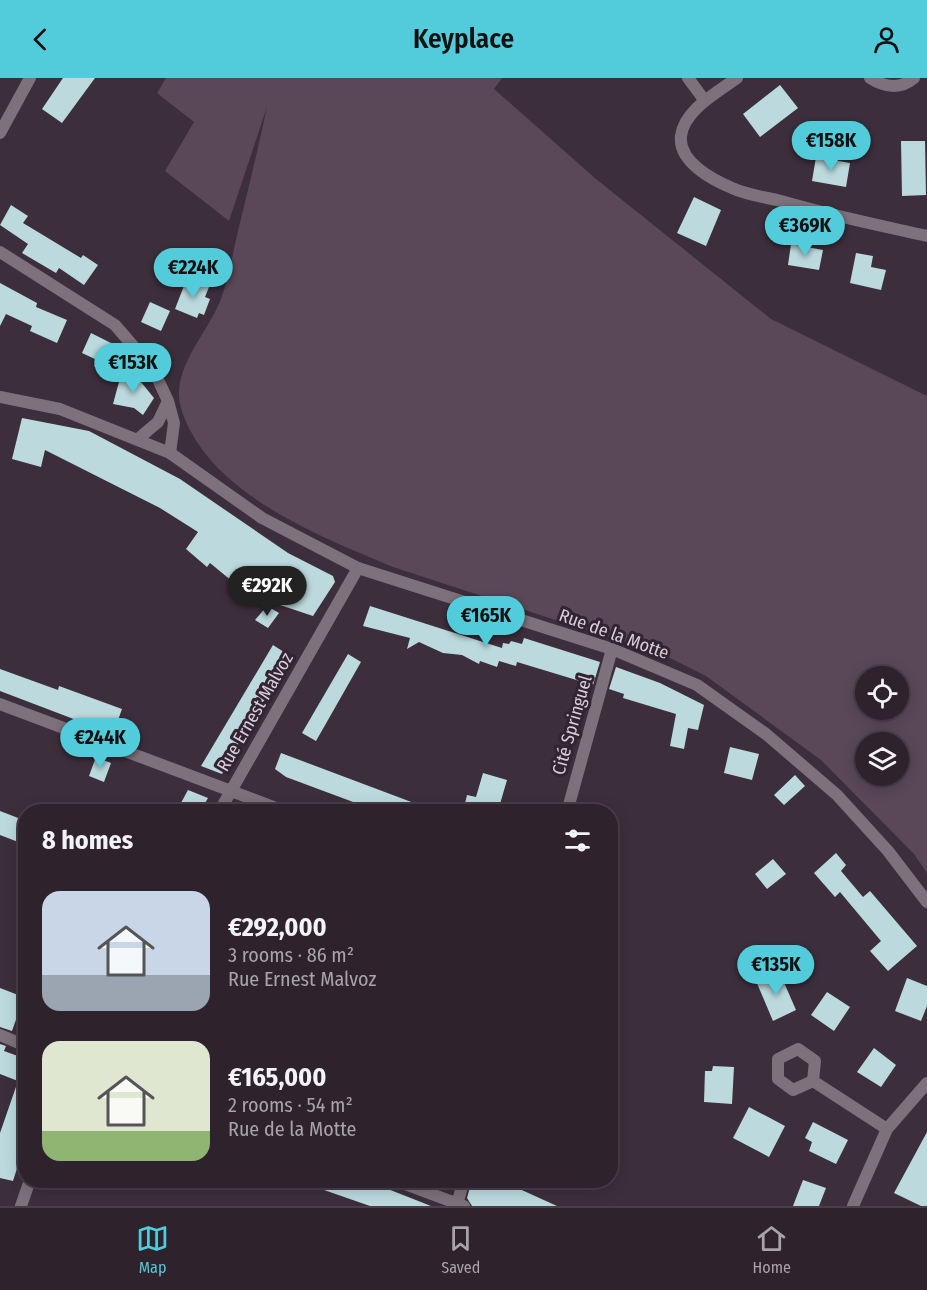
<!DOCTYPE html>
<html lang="en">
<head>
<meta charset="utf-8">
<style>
	:root { --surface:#2e222d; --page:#3a2f39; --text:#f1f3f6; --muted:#a7a4aa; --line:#493f49; --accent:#52cbda }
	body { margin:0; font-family:"Fira Sans Condensed",sans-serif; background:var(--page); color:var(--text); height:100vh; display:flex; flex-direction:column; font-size:22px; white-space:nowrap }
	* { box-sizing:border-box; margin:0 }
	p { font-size:20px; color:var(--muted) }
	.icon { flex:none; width:33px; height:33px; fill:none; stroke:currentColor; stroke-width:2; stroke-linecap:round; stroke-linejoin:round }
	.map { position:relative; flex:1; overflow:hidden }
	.drawer { position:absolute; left:18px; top:726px; width:600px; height:384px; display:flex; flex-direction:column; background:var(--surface); border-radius:24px; box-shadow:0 3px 15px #0003,0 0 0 2px var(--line) }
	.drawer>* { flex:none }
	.tools { position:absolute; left:855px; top:588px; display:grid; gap:12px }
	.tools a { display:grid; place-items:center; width:54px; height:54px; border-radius:50%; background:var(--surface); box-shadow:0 3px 15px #0003,0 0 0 2px var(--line); font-size:30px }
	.price { position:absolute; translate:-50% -51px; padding:0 14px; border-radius:21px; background:var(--accent); color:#111; font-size:20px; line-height:39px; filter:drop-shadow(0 2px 3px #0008) }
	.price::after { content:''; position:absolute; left:50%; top:36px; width:18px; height:14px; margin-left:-9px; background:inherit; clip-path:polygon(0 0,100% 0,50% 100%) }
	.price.on { background:#222; color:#fff }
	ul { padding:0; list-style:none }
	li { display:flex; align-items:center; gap:18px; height:150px; padding:0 24px }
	li span { display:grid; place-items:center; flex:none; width:168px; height:120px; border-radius:18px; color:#555 }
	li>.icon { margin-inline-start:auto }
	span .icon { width:72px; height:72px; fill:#fffc; stroke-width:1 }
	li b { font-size:26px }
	h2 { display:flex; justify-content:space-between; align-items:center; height:72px; padding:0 24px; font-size:26px }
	header { display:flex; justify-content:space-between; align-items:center; height:78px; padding:0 24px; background:var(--accent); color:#111; font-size:27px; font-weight:600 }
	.tab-bar { display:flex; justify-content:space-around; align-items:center; height:84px; border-top:2px solid var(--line); background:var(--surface); font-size:16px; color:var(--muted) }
	.tab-bar a { display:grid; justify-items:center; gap:3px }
	.tab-bar .on { color:var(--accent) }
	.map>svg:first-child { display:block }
	.green { fill:#5a4858; fill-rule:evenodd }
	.building { fill:#bcdade }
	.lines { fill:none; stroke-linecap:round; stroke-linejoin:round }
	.minor { stroke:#7d727b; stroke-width:12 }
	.tertiary { stroke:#7d727b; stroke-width:12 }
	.labels { text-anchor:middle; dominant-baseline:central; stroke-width:6; stroke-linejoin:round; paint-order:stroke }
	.street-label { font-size:18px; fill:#d9cfd7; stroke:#332431 }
</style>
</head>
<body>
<header><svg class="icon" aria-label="back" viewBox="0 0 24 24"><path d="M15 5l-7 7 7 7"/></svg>Keyplace<svg class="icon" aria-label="person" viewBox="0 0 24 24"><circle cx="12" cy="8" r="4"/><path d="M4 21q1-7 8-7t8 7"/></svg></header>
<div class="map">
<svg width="927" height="1128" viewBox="0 0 927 1128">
	<rect width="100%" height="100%" fill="#3d2e3c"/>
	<path class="green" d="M166 0H502L494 11 596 101 771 241 927 318V795L914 776 821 682 706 598 666 578 393 489C324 460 226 422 190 352 184 340 178 327 179 313 181 278 213 248 223 215 230 195 233 173 238 153 248 112 258 71 267 29L229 143 165 93 194 44 157 15ZM898 598V632H866V598ZM898 664V698H866V664Z"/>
	<path class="building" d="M63 0H95L62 45 42 31Z
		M780 7 798 30 760 59 743 36Z
		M901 63H925L926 117 902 118Z
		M816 79 850 85 846 109 812 103Z
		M694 119 721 132 706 168 677 155Z
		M11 127 28 138 23 145 81 180 83 177 98 187 84 207 59 190 56 195 22 175 28 166 0 147Z
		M791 166 823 172 819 192 788 187Z
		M856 175 873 178 871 189 886 192 881 212 850 205Z
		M187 200 209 209 205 219 210 221 204 237 199 235 197 240 175 231Z
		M0 205 37 225 36 229 67 242 57 265 30 253 32 248 6 236 0 248Z
		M150 224 170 233 161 253 141 244Z
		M91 255 119 269 107 294 94 288 97 282 82 275Z
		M132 293 154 320 143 337 134 330 113 326 120 300Z
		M22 340 89 353 180 401 288 475 333 498 335 504 313 538 271 524 273 522 242 502 238 508 210 485 207 489 186 471 198 454 160 430 45 372 41 389 12 381Z
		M267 528 279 535 268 550 255 542Z
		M370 528 502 570 503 565 509 566 511 563 522 566 524 560 600 584 593 607 517 584 516 588 499 583 497 589 480 583 479 586 462 577 443 575 419 564 407 571 410 560 363 548Z
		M273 567 290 578 228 684 222 696 201 688Z
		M348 576 361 584 316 663 302 655Z
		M616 589 660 605 704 627 698 652 688 650 684 671 670 668 676 636 623 620 624 616 609 611Z
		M0 591 58 612 59 608 122 631 113 656 0 613Z
		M730 669 759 676 752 702 724 695Z
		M281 675 430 731 429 734H380L286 699 275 691Z
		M96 679 111 685 104 704 89 698Z
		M483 695 507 702 500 726 511 730 510 734H463L467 717 476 719Z
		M795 697 805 708 784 727 774 717Z
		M188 712 208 720 200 734H176Z
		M0 733 26 743V767L0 757Z
		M836 775 846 787 841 793 863 819 870 813 917 868 888 893 870 873 881 863 840 814 835 819 814 795Z
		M773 781 786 796 767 811 755 796Z
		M779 893 796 932 773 943 756 903Z
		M907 900 927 908V928L921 943 895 933Z
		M0 910 26 920V939L18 936 12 953 0 949Z
		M827 914 850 929 834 953 811 937Z
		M0 966 6 968 4 973 26 981V1062L13 1103 0 1100V1055L18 1003 0 996Z
		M874 970 896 987 881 1009 857 994Z
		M713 988 734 989 732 1026 704 1024 705 993H712Z
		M749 1029 785 1048 769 1079 733 1060Z
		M813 1044 848 1062 836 1086 809 1073 812 1064 805 1060Z
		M927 1054V1128H921L894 1115Z
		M305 1102H365L431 1128H370L304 1105Z
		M472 1102H500L557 1128H472L467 1120Z
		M803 1102 826 1110 819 1128H793Z"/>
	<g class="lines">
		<path class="minor" d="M688 0 705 23
			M737 0C718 14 684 32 681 58 678 84 713 102 732 110 747 117 765 119 781 123 829 137 878 147 927 158
			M870 0C884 9 900 12 914 0
			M0 55 30 0
			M0 174 115 247 153 291 168 323 174 345 170 375
			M138 361 158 344 168 323
			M0 626 287 734
			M219 734 358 490
			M567 734 612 571
			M0 957 26 968
			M813 1003 793 1012 778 1001V981L798 971 815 983 813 1003 887 1051
			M394 1102 464 1128
			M457 1126 464 1102
			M21 1128 30 1102
			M853 1128 887 1051 927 1005"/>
		<path class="tertiary" d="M0 319 60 331 170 375 262 440 358 490 612 571 697 607 766 656 837 717 888 773 927 824"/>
	</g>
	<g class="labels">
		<g class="street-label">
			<text transform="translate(614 556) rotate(20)">Rue de la Motte</text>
			<text transform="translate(255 634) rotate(-60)">Rue Ernest Malvoz</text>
			<text transform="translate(572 647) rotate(-74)">Cité Springuel</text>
		</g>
	</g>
</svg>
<div class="tools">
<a><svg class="icon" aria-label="locate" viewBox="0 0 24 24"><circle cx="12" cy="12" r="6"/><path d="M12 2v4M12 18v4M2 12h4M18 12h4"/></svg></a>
<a><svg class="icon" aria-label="layers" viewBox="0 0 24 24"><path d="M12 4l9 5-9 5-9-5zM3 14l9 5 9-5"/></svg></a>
</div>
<b class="price" style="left:831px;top:94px">€158K</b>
<b class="price" style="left:805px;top:179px">€369K</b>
<b class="price" style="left:193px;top:221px">€224K</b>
<b class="price" style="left:133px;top:316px">€153K</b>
<b class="price on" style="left:267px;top:539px">€292K</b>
<b class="price" style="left:486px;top:569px">€165K</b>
<b class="price" style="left:100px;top:691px">€244K</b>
<b class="price" style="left:776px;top:918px">€135K</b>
<section class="drawer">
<h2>8 homes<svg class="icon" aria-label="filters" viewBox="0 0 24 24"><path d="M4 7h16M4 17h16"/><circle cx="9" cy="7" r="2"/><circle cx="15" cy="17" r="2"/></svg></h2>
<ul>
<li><span style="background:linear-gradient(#c9d6e8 70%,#9aa5b1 0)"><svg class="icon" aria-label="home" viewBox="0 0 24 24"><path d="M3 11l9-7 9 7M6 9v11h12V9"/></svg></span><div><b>€292,000</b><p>3 rooms · 86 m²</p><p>Rue Ernest Malvoz</p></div></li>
<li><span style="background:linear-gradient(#dfe7d0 75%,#8fb573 0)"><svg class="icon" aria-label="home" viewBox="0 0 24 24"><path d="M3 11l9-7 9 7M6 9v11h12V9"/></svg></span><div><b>€165,000</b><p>2 rooms · 54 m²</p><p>Rue de la Motte</p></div></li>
</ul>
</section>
</div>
<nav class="tab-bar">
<a class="on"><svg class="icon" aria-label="map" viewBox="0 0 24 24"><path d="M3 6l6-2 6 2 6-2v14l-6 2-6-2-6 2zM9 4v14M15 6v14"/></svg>Map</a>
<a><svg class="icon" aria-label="saved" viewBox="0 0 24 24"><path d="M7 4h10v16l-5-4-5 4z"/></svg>Saved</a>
<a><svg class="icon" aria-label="home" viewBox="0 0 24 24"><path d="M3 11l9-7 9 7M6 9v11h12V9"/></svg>Home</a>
</nav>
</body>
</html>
